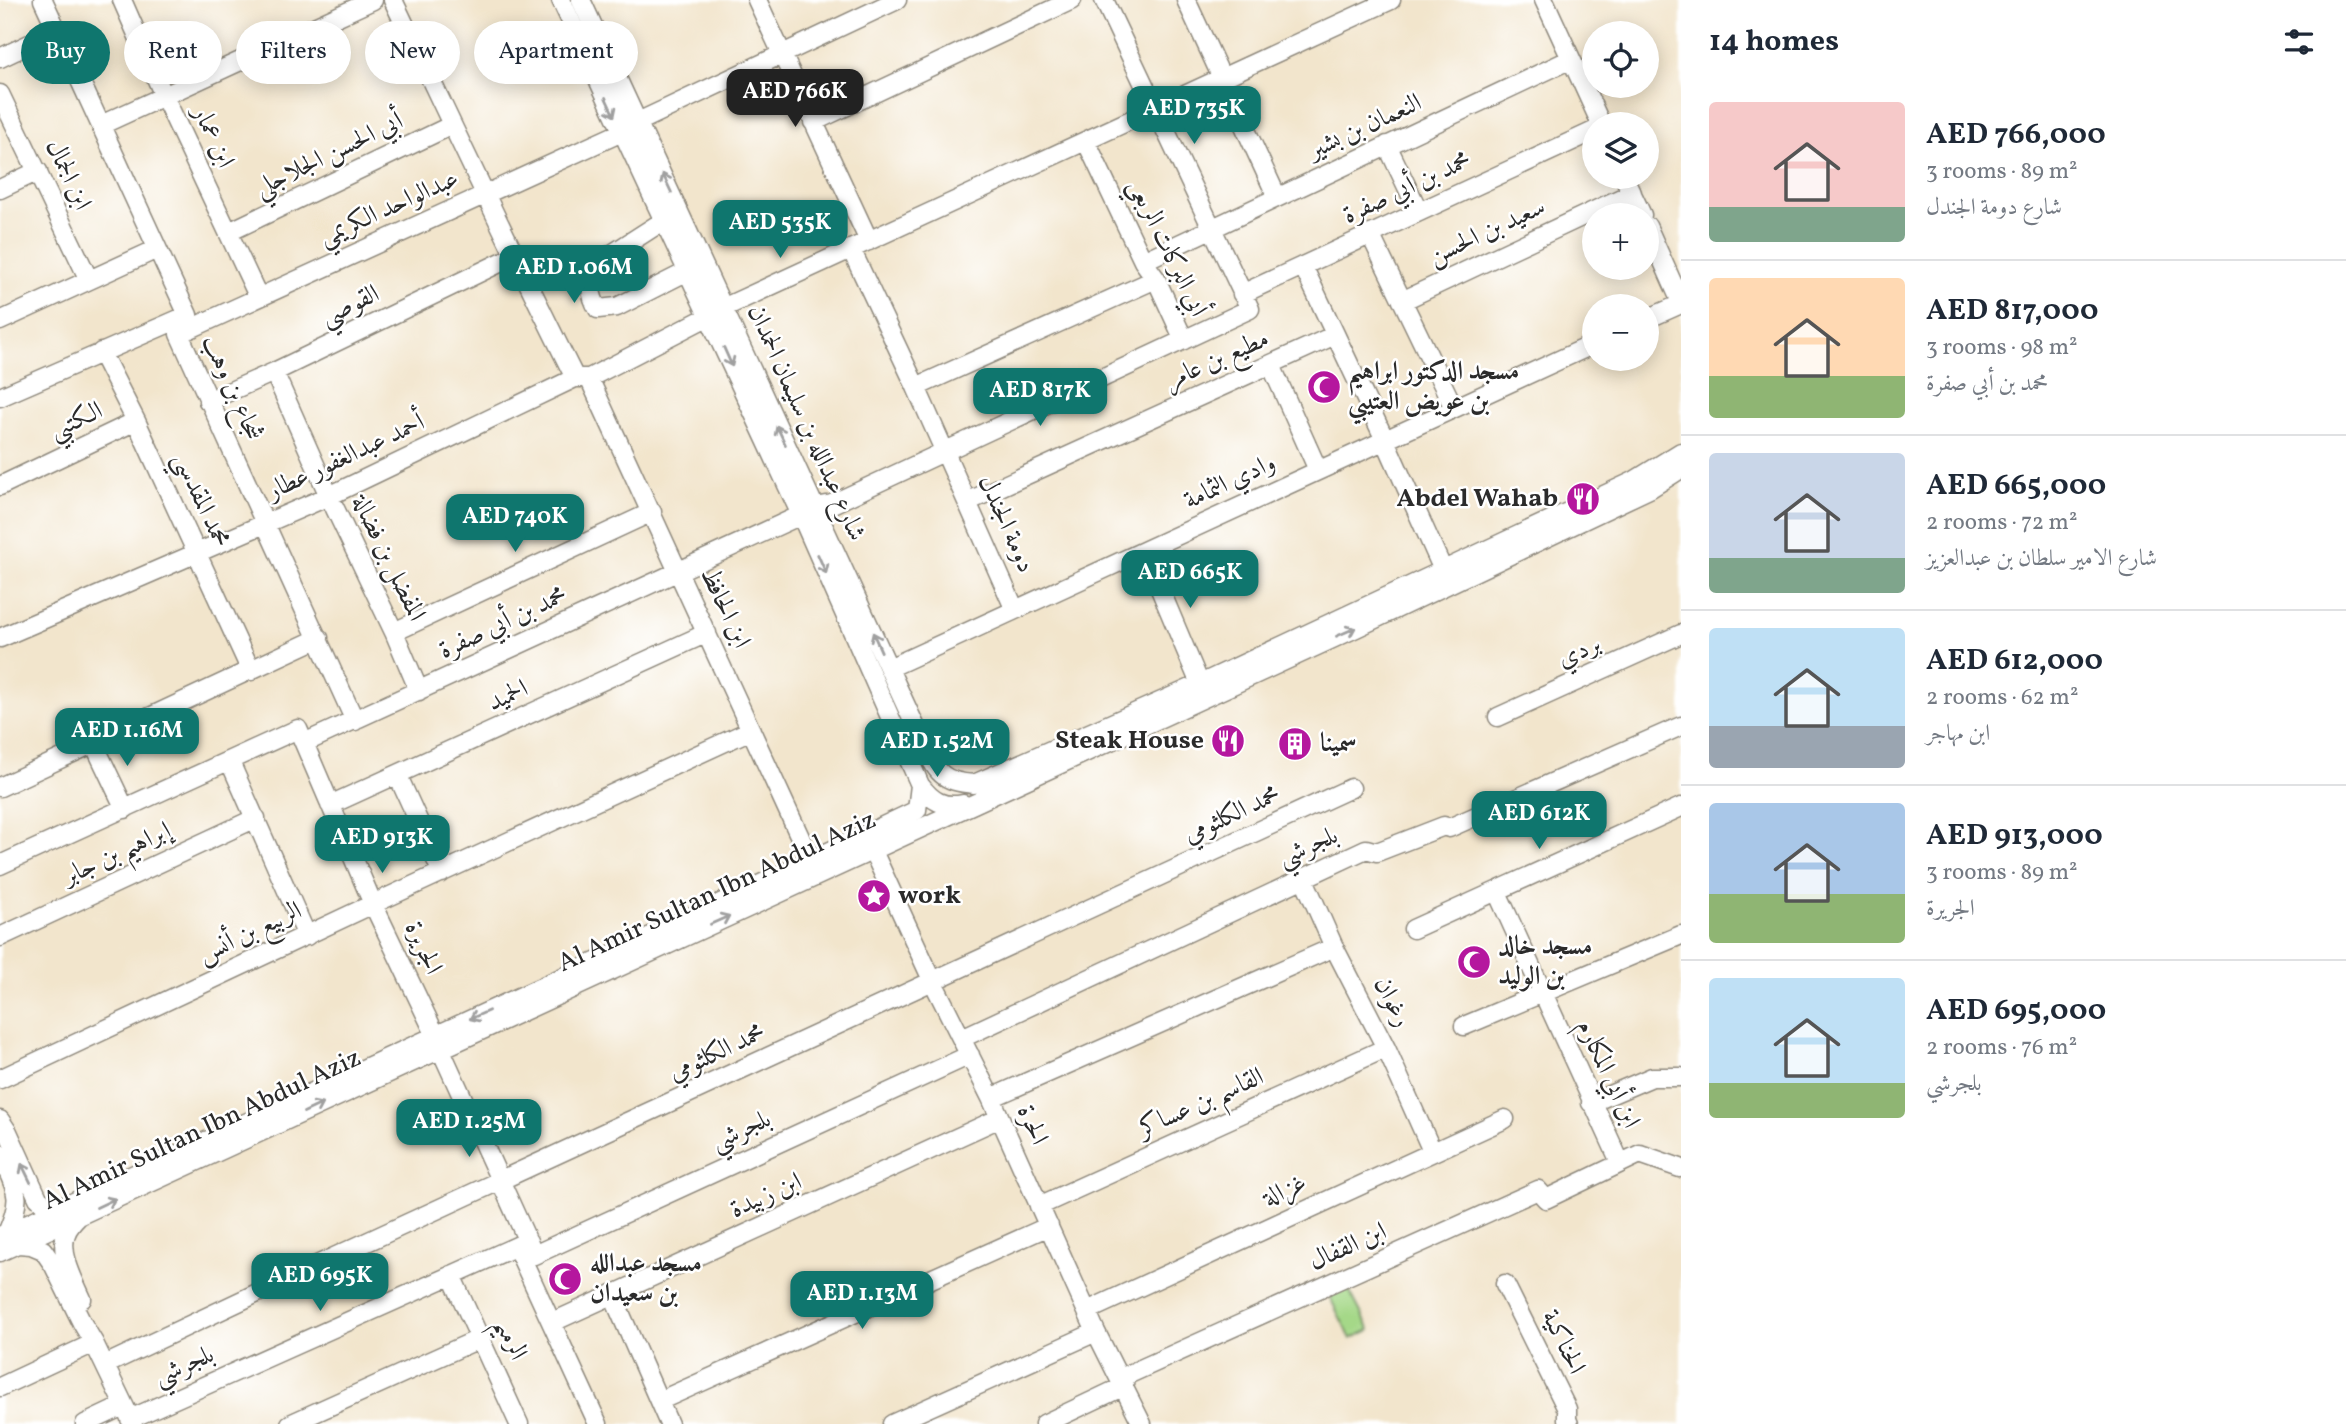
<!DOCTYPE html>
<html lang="en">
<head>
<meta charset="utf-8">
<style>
	:root { --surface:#fff; --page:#f2f2f3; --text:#1f2937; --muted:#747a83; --line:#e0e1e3; --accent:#0f766e }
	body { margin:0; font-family:Vollkorn,Amiri,serif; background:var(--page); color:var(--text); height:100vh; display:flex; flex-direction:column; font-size:26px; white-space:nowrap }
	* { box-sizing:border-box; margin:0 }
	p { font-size:23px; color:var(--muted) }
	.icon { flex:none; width:38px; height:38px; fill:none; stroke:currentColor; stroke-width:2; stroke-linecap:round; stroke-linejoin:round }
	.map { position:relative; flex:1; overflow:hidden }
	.drawer { display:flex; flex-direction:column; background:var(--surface); width:665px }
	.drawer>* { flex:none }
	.hud { position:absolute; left:21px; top:21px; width:665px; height:63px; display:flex; gap:14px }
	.fabs { position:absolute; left:1582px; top:21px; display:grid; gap:14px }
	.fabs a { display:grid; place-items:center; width:77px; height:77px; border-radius:50%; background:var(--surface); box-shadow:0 4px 18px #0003; font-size:35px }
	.price { position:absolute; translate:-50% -60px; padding:0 16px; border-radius:14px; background:var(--accent); color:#fff; font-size:23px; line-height:46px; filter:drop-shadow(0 2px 4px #0008) }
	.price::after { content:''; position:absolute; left:50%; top:42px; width:21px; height:16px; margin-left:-10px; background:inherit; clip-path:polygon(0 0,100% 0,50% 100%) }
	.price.active { background:#222; color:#fff }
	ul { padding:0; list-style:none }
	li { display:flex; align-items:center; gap:21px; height:175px; padding:0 28px }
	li+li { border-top:2px solid var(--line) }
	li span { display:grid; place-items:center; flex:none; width:196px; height:140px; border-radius:7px; color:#555 }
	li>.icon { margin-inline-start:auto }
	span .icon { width:84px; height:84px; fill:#fffc; stroke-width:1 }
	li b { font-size:30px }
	h2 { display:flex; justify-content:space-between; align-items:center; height:84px; padding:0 28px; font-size:30px }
	.tag { padding:0 24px; border-radius:32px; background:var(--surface); box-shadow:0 4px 18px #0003; font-size:24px; line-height:63px }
	.tag.active { background:var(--accent); color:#fff }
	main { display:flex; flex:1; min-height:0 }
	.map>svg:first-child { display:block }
	.green { fill:#a5d888; stroke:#68825a; stroke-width:2 }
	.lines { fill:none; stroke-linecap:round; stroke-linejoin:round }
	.minor-casing { stroke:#8e887c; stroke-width:21 }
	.minor { stroke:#fff; stroke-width:18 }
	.oneway { stroke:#a0a0a0 }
	.labels { text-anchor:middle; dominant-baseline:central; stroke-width:5; stroke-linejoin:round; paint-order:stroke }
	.street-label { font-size:26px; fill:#2b2b2b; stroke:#fff }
	.poi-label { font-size:26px; font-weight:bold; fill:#2b2b2b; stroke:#fff; text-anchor:start }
</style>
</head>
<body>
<main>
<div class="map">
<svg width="1681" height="1424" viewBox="0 0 1681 1424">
	<rect width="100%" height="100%" fill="#fff"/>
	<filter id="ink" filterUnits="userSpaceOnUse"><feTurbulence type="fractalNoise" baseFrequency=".0143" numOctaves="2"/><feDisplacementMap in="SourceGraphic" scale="14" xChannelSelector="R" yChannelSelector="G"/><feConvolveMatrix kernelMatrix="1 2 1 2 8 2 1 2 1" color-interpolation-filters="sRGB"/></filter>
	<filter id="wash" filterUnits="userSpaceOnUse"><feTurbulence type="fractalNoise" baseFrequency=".00686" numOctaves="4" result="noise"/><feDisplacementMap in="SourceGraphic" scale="28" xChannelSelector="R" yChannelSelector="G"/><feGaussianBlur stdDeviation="1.57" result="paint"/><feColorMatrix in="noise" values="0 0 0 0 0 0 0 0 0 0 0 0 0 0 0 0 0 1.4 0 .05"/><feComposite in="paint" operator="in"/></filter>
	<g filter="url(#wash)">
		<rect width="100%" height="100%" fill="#f2e5cc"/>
		<path class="green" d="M1346 1284 1370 1330 1351 1339 1327 1292Z"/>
	</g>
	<g filter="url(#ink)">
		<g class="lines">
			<g class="minor-casing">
				<path id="minor" d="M43 0 188 315 179 334 355 721
					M122 0 164 96 258 296
					M393 0C453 126 512 253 575 378
					M561 0 801 515 920 785C932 801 943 808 963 804
					M581 0C696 248 810 496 924 745 937 772 941 782 974 784L1200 684 1634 481 1681 452
					M757 0 869 241
					M1186 0 1277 197
					M1544 0 1601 124
					M0 58 59 30
					M0 94 89 280
					M638 122 897 0
					M813 122 1072 0
					M101 125 373 0
					M1086 141 1143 261 1156 279 1184 340
					M1387 145 1419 212
					M1624 177 1642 215
					M0 189 38 171
					M663 221 593 266C590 283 589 294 598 309L617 307 686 272
					M1647 226 1681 302
					M229 232 452 125
					M1370 234 1454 408
					M851 249 916 387 1015 610
					M1143 261 1571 59
					M1303 266 1385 440 1443 570
					M1242 294 1594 131
					M1402 301 1632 193
					M725 307 1391 0
					M1647 319 1681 304
					M0 321 157 249
					M179 334 622 132
					M101 352 136 421 251 671
					M1271 365 1318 470
					M274 372 329 496 394 632 419 691
					M589 378 811 861
					M916 387 1156 279
					M0 397 188 315
					M208 401 274 372 514 256
					M0 486 136 421
					M967 502 1335 335
					M816 507 832 504 1250 309 1104 0
					M1144 551 1200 684
					M394 632 652 512
					M0 638 329 496 575 378H589L709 316
					M889 668 1594 344
					M1498 717 1681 634
					M304 743 801 515
					M94 744 125 809
					M230 762 307 936
					M398 776 442 873
					M0 787 319 638
					M330 805 707 633
					M872 849 933 982 991 1098 1096 1332 1142 1424
					M0 865 298 729 373 904 435 1034
					M1303 877 1334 947 1386 1048 1432 1151
					M1497 892 1620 1162
					M1413 929 1681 807
					M0 937 256 818
					M1464 1026 1681 935
					M962 1038 1366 849 1377 852 1444 826 1449 828 1681 726
					M440 1048 534 1255 970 1055
					M0 1079 373 904 751 730
					M991 1098 1334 947
					M1591 1103 1652 1077H1681
					M0 1120 8 1132 38 1198 46 1206H66
					M0 1154C16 1191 24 1194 7 1233
					M1039 1206 1386 1048
					M79 1216C74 1221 68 1227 66 1234 59 1253 74 1281 82 1299
					M0 1236 615 953 917 810 920 785
					M18 1244 31 1245 43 1250 54 1266 82 1323 94 1343 133 1424
					M517 1248 598 1424
					M0 1252 1356 628 1651 488 1681 469
					M451 1275 519 1424
					M1505 1284 1567 1409V1419L1569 1424
					M612 1294 669 1424
					M1087 1311 1505 1119
					M553 1322 1000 1118
					M105 1365 304 1271 1351 788
					M0 1387 94 1343
					M659 1401 1049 1226
					M130 1419 528 1241
					M85 1424 123 1406
					M290 1424 481 1338
					M892 1424 1096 1332
					M1044 1424 1124 1386 1125 1376 1538 1190 1546 1199 1640 1154 1680 1168"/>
			</g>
			<use href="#minor" class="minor"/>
		</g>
		<defs><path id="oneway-shaft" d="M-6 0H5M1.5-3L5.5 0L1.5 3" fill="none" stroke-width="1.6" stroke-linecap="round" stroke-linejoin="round" transform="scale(1.75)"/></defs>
		<g class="oneway">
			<use href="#oneway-shaft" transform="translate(610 107) rotate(65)"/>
			<use href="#oneway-shaft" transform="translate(667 183) rotate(-115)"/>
			<use href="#oneway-shaft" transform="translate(728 357) rotate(66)"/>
			<use href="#oneway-shaft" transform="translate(781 435) rotate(-115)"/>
			<use href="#oneway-shaft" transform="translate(822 564) rotate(66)"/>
			<use href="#oneway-shaft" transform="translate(1346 632) rotate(-24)"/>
			<use href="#oneway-shaft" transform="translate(877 642) rotate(-114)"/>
			<use href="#oneway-shaft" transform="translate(720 920) rotate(-24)"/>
			<use href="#oneway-shaft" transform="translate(479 1015) rotate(156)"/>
			<use href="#oneway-shaft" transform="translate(313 1108) rotate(-25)"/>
			<use href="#oneway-shaft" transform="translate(26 1173) rotate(-116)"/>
			<use href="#oneway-shaft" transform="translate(106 1203) rotate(-25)"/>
		</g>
	</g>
	<defs>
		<g id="mosque-disc" transform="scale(1.75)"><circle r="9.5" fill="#b5179e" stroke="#fff"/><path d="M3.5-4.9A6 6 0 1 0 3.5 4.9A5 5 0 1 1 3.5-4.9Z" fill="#fff"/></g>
		<g id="restaurant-disc" transform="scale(1.75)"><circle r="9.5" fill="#b5179e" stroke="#fff"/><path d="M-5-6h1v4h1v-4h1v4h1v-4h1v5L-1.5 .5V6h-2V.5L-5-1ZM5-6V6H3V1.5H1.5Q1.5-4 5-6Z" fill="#fff"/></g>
		<g id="building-disc" transform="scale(1.75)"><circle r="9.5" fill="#b5179e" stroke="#fff"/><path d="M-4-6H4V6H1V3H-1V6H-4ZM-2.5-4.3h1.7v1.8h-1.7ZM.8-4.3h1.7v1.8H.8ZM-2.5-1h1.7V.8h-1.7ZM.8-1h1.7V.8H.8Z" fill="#fff"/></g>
		<g id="sight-disc" transform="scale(1.75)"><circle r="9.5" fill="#b5179e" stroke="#fff"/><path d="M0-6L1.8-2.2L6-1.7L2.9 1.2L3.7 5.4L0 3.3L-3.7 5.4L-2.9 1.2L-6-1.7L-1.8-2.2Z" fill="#fff"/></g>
	</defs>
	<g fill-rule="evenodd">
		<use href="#mosque-disc" x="1324" y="387"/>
		<use href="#restaurant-disc" x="1583" y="499"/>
		<use href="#restaurant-disc" x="1228" y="741"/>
		<use href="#building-disc" x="1295" y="744"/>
		<use href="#sight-disc" x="874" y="896"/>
		<use href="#mosque-disc" x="1474" y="962"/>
		<use href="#mosque-disc" x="565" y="1279"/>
	</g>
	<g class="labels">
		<g class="street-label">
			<text transform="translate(1365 127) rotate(-25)">النعمان بن بشير</text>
			<text transform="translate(213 137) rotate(65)">ابن عمار</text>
			<text transform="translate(329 155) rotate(-26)">أبي الحسن الجلاجلي</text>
			<text transform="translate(68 175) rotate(65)">ابن الجمال</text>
			<text transform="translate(1407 188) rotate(-25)">محمد بن أبي صفرة</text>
			<text transform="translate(389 208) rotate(-24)">عبدالواحد الكريمي</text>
			<text transform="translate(1487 232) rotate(-25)">سعيد بن الحسن</text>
			<text transform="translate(1167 248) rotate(64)">أبي البركات الربعي</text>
			<text transform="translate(350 306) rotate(-26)">القوصي</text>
			<text transform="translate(1217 360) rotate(-24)">مطيع بن عامر</text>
			<text transform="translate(232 388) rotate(66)">شجاع بن وهب</text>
			<text transform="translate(76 421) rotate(-25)">الكتبي</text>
			<text transform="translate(806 423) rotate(66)">شارع عبدالله بن سليمان الحمدان</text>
			<text transform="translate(346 457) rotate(-25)">أحمد عبدالغفور عطار</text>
			<text transform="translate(1230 482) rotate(-25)">وادي الثمامة</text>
			<text transform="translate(201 500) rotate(65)">محمد المقدسي</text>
			<text transform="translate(1006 524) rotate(66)">دومة الجندل</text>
			<text transform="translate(388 558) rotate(64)">المفضل بن فضالة</text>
			<text transform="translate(725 608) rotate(65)">ابن الحافظ</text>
			<text transform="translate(503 623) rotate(-25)">محمد بن أبي صفرة</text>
			<text transform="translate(1579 652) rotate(-24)">بردي</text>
			<text transform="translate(508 696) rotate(-25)">الحميد</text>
			<text transform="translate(1232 815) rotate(-25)">محمد الكلثومي</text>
			<text transform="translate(1308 847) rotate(-24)">بلجرشي</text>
			<text transform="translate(117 854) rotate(-25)">إبراهيم بن جابر</text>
			<text transform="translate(717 892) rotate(-25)">Al Amir Sultan Ibn Abdul Aziz</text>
			<text transform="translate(250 933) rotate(-25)">الربيع بن أنس</text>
			<text transform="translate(423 948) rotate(65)">الجريرة</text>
			<text transform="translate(1392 1002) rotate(63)">رغوان</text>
			<text transform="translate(717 1053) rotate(-25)">محمد الكلثومي</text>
			<text transform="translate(1608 1074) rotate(65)">ابن أبي المكارم</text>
			<text transform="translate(1201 1103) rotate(-24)">القاسم بن عساكر</text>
			<text transform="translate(1032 1125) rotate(66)">الحرة</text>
			<text transform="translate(202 1130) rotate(-25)">Al Amir Sultan Ibn Abdul Aziz</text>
			<text transform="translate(741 1131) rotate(-25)">بلجرشي</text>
			<text transform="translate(1285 1191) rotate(-25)">غزالة</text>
			<text transform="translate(766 1196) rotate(-24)">ابن زبيدة</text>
			<text transform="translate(1348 1247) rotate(-24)">ابن القفال</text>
			<text transform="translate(510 1339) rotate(65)">الرميم</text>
			<text transform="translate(1563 1342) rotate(64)">الحناكية</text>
			<text transform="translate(184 1366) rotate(-24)">بلجرشي</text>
		</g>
		<g class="poi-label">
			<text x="1348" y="372">مسجد الدكتور ابراهيم<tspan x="1348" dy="30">بن عويض العتيبي</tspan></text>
			<text x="1558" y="499" text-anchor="end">Abdel Wahab</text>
			<text x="1204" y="741" text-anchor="end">Steak House</text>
			<text x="1320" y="744">سمينا</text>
			<text x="898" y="896">work</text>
			<text x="1498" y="947">مسجد خالد<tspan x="1498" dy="30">بن الوليد</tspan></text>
			<text x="590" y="1264">مسجد عبدالله<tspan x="590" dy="30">بن سعيدان</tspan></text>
		</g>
	</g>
</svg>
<div class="fabs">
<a><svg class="icon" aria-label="locate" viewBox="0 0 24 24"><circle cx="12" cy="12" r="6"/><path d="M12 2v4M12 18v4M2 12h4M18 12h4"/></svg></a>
<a><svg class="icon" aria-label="layers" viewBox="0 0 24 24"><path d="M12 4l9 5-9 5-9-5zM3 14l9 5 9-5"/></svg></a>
<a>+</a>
<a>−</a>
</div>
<b class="price active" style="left:795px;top:129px">AED 766K</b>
<b class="price" style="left:1194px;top:146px">AED 735K</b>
<b class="price" style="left:780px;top:260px">AED 535K</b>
<b class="price" style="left:574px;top:305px">AED 1.06M</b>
<b class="price" style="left:1040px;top:428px">AED 817K</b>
<b class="price" style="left:515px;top:554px">AED 740K</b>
<b class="price" style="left:1190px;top:610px">AED 665K</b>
<b class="price" style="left:127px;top:768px">AED 1.16M</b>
<b class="price" style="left:937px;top:779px">AED 1.52M</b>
<b class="price" style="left:1539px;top:851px">AED 612K</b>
<b class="price" style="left:382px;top:875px">AED 913K</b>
<b class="price" style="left:469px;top:1159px">AED 1.25M</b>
<b class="price" style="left:320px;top:1313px">AED 695K</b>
<b class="price" style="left:862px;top:1331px">AED 1.13M</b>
<div class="hud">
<a class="tag active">Buy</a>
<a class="tag">Rent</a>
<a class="tag">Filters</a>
<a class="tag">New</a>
<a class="tag">Apartment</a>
</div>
</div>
<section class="drawer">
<h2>14 homes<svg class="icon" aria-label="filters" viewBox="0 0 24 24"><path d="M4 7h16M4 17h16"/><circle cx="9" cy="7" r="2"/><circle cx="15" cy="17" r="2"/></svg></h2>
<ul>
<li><span style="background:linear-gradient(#f6c9c9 75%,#7fa58c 0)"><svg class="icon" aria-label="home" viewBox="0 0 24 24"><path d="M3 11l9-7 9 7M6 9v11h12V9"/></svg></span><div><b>AED 766,000</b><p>3 rooms · 89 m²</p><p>شارع دومة الجندل</p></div></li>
<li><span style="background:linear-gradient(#ffd9b3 70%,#8fb573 0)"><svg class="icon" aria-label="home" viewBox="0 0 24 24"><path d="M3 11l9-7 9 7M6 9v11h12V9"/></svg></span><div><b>AED 817,000</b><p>3 rooms · 98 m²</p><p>محمد بن أبي صفرة</p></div></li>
<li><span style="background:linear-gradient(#c9d6e8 75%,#7fa58c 0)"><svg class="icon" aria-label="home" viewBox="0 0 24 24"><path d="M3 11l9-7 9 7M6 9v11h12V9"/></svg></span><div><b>AED 665,000</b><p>2 rooms · 72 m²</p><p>شارع الامير سلطان بن عبدالعزيز</p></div></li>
<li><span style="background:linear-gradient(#bfe0f5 70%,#9aa5b1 0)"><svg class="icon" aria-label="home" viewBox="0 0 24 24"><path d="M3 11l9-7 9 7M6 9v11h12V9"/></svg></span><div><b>AED 612,000</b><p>2 rooms · 62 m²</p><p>ابن مهاجر</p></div></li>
<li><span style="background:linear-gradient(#a9c7e8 65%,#8fb573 0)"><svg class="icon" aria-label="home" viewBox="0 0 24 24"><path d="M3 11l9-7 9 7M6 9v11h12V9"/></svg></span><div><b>AED 913,000</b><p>3 rooms · 89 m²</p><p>الجريرة</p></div></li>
<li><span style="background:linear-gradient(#bfe0f5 75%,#8fb573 0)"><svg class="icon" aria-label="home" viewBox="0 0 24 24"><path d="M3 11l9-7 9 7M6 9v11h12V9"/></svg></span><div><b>AED 695,000</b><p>2 rooms · 76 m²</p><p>بلجرشي</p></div></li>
</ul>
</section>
</main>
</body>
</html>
